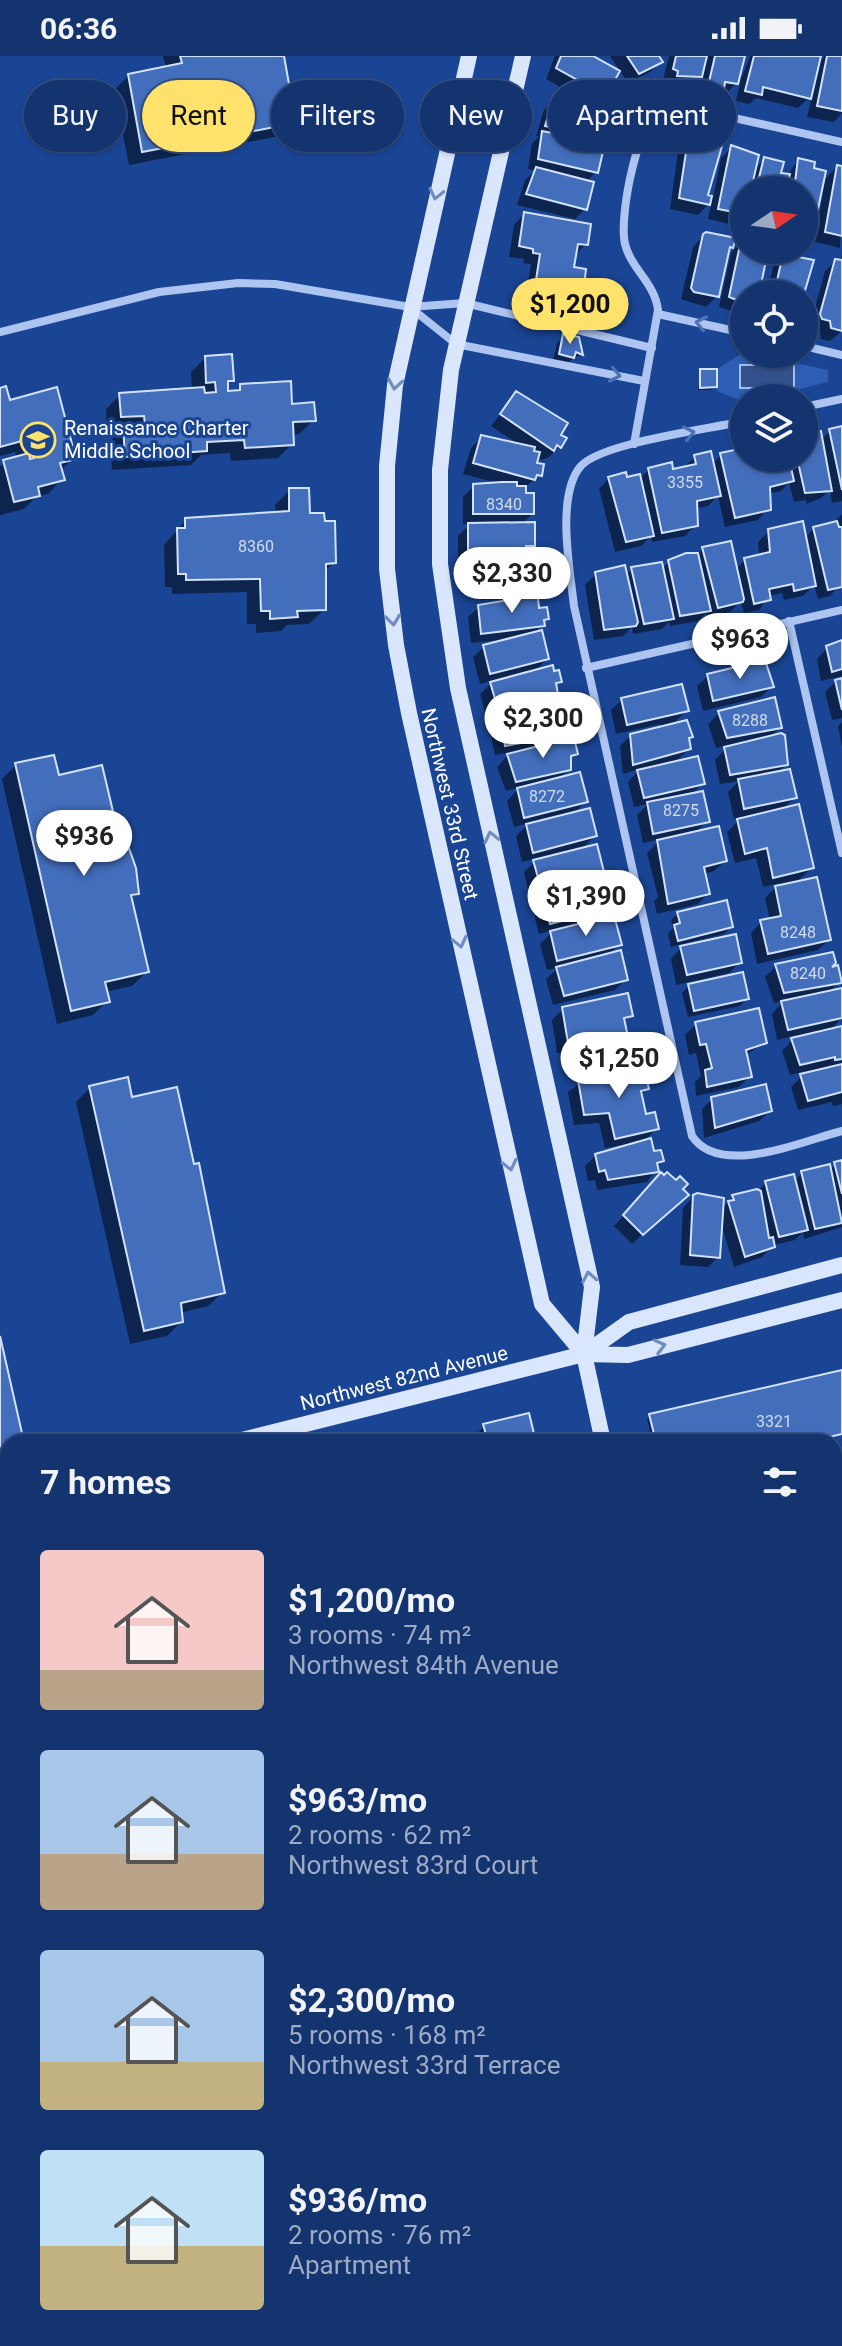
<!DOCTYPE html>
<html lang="en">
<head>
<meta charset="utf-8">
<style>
	:root { --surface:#143470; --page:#213f78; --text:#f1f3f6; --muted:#9daac3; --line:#334f83; --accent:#ffe26c }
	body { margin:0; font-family:Roboto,sans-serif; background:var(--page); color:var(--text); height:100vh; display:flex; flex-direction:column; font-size:30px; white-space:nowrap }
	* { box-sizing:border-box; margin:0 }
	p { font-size:26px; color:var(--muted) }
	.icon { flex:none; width:44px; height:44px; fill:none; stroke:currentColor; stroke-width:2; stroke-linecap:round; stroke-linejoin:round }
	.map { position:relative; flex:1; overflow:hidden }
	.drawer { position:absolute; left:0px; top:1378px; width:842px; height:912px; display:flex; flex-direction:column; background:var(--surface); border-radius:24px 24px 0 0; box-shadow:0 2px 6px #0004,0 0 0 2px var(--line) }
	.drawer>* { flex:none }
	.hud { position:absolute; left:24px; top:24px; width:794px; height:72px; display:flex; gap:16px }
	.needle { width:52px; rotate:77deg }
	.fabs { position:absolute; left:730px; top:120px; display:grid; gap:16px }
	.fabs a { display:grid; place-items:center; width:88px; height:88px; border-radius:50%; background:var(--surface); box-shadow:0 2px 6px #0004,0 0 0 2px var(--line); font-size:40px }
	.price { position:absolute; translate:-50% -68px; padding:0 18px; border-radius:28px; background:#fff; color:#222; font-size:26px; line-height:52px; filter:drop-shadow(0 2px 4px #0008) }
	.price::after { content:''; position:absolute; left:50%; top:48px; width:24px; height:18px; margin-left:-12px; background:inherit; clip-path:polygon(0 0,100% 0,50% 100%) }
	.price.selected { background:var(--accent); color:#111 }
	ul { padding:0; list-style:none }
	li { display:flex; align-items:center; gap:24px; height:200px; padding:0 40px }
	li span { display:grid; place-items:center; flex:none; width:224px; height:160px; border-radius:8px; color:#555 }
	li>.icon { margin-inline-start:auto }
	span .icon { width:96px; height:96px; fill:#fffc; stroke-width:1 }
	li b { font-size:34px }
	h2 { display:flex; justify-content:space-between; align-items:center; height:96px; padding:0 40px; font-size:34px }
	.chip { padding:0 28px; border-radius:36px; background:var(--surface); box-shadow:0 2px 6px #0004,0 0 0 2px var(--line); font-size:28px; line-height:72px }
	.chip.selected { background:var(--accent); color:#111 }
	.status { display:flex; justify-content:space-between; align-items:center; height:56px; padding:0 40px; background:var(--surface); direction:ltr }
	.status svg { height:22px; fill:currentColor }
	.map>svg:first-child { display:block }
	.green { fill:#2e5db4 }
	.water { fill:#33528d; stroke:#a0bef2; stroke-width:2 }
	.shadow { fill:#0007 }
	.building { fill:#436ebc; stroke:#d3e2fb; stroke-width:2 }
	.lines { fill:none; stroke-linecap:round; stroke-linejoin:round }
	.street { stroke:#adc5f0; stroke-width:8 }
	.secondary { stroke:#dae6fb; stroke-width:16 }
	.oneway { stroke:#708dc3 }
	.oneway2 { stroke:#4d72b5 }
	.labels { text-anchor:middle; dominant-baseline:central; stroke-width:6; stroke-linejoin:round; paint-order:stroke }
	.number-label { font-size:16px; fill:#d0dbee }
	.poi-label { font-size:20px; fill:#fff; stroke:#1a4595; text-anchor:start }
	.street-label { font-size:20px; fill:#fff; stroke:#1a4595 }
</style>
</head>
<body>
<div class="status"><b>06:36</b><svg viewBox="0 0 49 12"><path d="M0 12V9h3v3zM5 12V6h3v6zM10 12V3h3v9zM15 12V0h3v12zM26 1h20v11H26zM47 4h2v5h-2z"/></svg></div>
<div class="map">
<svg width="842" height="2290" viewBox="0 0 842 2290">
	<rect width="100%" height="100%" fill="#1a4595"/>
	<path class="green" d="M744 296 828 314V326L763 342H744V346L717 335V313Z"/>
	<path class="water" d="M740 309H794V332H740Z"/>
	<path class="shadow" d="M163 0H279L294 66 280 80 129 109 114 34 129 19 166 12Z
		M555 0H589L605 39 594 50 546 23Z
		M610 0H657L660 6 650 16 628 27Z
		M669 0H742L738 20 742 21 750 0H819L817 8 825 0H842V57L834 66 807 61 812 39 798 52 756 42 749 48 736 45 741 22 726 38 718 36 711 43 699 40 704 16 689 31 668 30 669 25 663 24Z
		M555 44 609 70 612 81 602 91 596 116 586 126 585 153 575 163 517 149 525 124 535 115 528 113 532 87 539 81 536 80 544 54Z
		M689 85 706 140 713 142 721 102 732 91 753 115 764 103 779 118 787 120 798 104 812 171 804 179V134H744V172H741L744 158 733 169 708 163 712 144 698 159 670 153 678 95Z
		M837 111 842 112 840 192 815 186 825 123Z
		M524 158 586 188 575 199 572 213 582 230 571 240 527 234 531 208 523 207 524 203 509 201 514 169Z
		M703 180 732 191 727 196 717 240 706 251 681 243 693 191Z
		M741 186 744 194H771L764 206 757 238H744V259L719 251 731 197Z
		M784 200 803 238H767L773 211Z
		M836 205 842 206V275L830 285 821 283 820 275 810 270 825 215Z
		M564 280 581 288V298L565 308 553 305 557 287Z
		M205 302 232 324 226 330V337L235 336 240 330 290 350 314 364 299 378 292 379V388L278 402 231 405 230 397 201 399 191 409 112 414 110 385 121 374 107 375 106 353 120 339 192 334 191 316Z
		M701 315 715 331 712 334H698Z
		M0 334 8 346 73 402 60 415 62 423 48 438 36 441 24 453 0 459V410L16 402 15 396 0 400Z
		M517 337 558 379 559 391 549 401 542 404 537 401 535 408 540 419 524 432 532 458 521 469 533 489 524 499 525 516 537 532 526 543 547 562 534 578 547 603 534 616 559 625 554 630 556 638 542 651 512 658V661L561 663 570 670 556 688 575 697 569 704V713L558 724 586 745 573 758 595 780 580 794 602 816 591 826 530 842 524 816 538 802 522 806 516 780 529 767 514 771 507 745 519 732 506 735 497 711 511 696 495 699 490 674 506 659 487 663 480 638 495 624 480 628 473 601 484 591 501 584 471 587 468 561 479 551 507 543 482 544V517L458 513V480L470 468H463V441L474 430 501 428 463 418 471 392 481 382 521 390 491 370Z
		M842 372V445L832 447 830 434 821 442 806 448V444L794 446 789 427 781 435 768 438V453L758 464 725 471 718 440 708 450 695 453 696 469 685 480 652 486 651 480 641 490 615 496 599 433 609 422 639 424 649 413 672 415 684 411 695 401 712 408 721 399 804 402V379L821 384 830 375Z
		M290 434 309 459 334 506 324 516V554L309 568 287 569 281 575 256 577V568H247V536L172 538V531H165L164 489 186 464 276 458 275 449Z
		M842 458V526L830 540 818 543 814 529 803 540 784 544 782 537 769 540 759 554 744 557 741 545 730 556 707 561 706 557 698 565 670 570 669 566 662 573 633 578 632 571 623 580 594 584 585 529 596 518 625 520 632 513H661L669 506 697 499 703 493 736 513 745 504 759 501 758 486 769 475 805 482 814 472 831 469Z
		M842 588V620L821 625 817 603 827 592Z
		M765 606 772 630 761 641 703 655 697 630 708 620Z
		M837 624H842V662L832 664 825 636Z
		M622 644 687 654 671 670 690 681 687 684 689 693 674 707 703 727 691 739 707 765 695 777 725 805 714 815 704 818 708 838 698 848 657 858 654 845 658 841 647 797 661 783 643 787 637 759 648 748 634 751 628 726 640 713 623 718 620 690 631 679 661 672 660 668 616 678 611 654Z
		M719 657 780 671 770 682 786 709 777 717 794 742 781 755 812 811 796 827 829 884 818 894 757 908 751 877 761 866 770 864 765 842 780 827 763 831 756 802 735 807 727 776 742 761 734 763 728 736 739 725 720 728 715 704 729 689 716 692 708 668Z
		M842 666V691L838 670Z
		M16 709 57 721 118 788 137 837 130 843 147 916 132 930 105 936 107 945 93 959 57 968 2 723Z
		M544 843 607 853 594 866 619 888 608 900 626 923 615 934 553 949 546 923 558 912 547 914 540 888 554 874 539 878 533 854Z
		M678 857 731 871 724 878 671 891 668 878 673 872 671 864Z
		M681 892 739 907 729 917 676 929 671 903Z
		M776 910 837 911 839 926 828 937 842 948V962L829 975 842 972V1048L833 1050 832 1046 798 1054 791 1031 807 1015 790 1019 782 995 797 979 777 984 772 958 784 945 774 947 765 921Z
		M689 930 746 943 740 950 688 961 682 937Z
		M563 953 630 959 623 966 628 988 640 1000 625 1015 647 1033 640 1040 645 1061 657 1072 642 1087 662 1105 647 1126 597 1134 595 1124 588 1125 585 1110 596 1099 622 1092 621 1089 605 1092 599 1067 574 1069 568 1036 589 1021 583 994 557 997 552 964Z
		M696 968 765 986 745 1000 750 1020 739 1031 696 1040 695 1026 701 1020 696 997 689 999 685 979Z
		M90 1032 131 1043 223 1236 208 1250 180 1257 181 1266 167 1280 130 1288 76 1046Z
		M712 1043 770 1055 759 1065 704 1082 702 1053Z
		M842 1106V1171L804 1183 803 1176 795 1184 774 1189 762 1201 734 1211 721 1167 718 1201 708 1211 680 1209 683 1152 693 1141 721 1153 733 1141 756 1137 766 1127 794 1125 802 1117 829 1113Z
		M651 1130 675 1149 632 1188 614 1170Z
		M0 1289 22 1386H8V1401L0 1402Z
		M842 1316V1379L812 1386H653L647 1363 650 1360Z
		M484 1370 534 1386H470Z
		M0 1633 8 1667V1688L0 1696Z
		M8 1902V1948L0 1950V1904Z
		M8 1955V2001L0 2003V1957Z
		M0 2174 8 2207V2282H25L27 2290H0Z
		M842 2189V2272L834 2240V2191Z
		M80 2282H179L181 2290H82Z
		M265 2282H423L425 2290H266Z
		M640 2282H725L727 2290H642Z"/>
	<path class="building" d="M180 0H284L296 67 142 96 128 18 182 7Z
		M593 0 620 15 606 40 556 12 561 0Z
		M627 0H659L663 6 639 18Z
		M676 0H707L702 21 677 20 678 15 673 13Z
		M715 0H745L738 28 725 26 724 33 708 30Z
		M754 0H821L811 43 763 31 762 39 745 35Z
		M827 0H842V55L817 50Z
		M554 41 610 54 614 58 612 69 617 70 614 82 608 81 607 84 545 70Z
		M542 75 605 87 598 117 538 103Z
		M688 83 722 90 708 139 712 140 710 149 679 142Z
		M731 89 759 99 751 134H744V158L718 153Z
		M764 101 784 106 781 117 790 118 786 134H756Z
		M798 102 815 106 814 112 826 115 814 172 804 170V134H794Z
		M837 109 842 110V180L825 176Z
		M536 111 594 126 587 154 526 138Z
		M524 156 591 168 588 189 578 188 574 211 586 213 584 231 536 224 540 198 533 197V193L519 190Z
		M706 176 736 182 733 192 730 191 719 241 694 236 691 232 703 178Z
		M741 184H744V194H773L772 201 767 200 759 238H744V247L729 241Z
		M783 198 814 204 804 238H774Z
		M835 203 842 204V275L831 272 830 265 822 263 820 258Z
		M563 278 579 281 583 299 576 296 574 302 559 298Z
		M232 298 234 325H228V335L240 334V328L291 325 292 348 314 346 316 365 293 366 294 389 245 392 244 384 207 386V395L125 401 123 369 145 368 144 360 121 361 119 337 204 331 205 337 216 336 215 326 206 327 205 300Z
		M700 313H717V331L700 332Z
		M6 330 10 344 57 331 76 403 60 407 65 424 38 431 40 440 14 446 3 404 29 397 30 403 34 402 29 383 0 391V332Z
		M516 335 568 367 561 379 567 382 561 392 557 389 554 395 500 358Z
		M842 370V434L829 373Z
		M807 375H821L832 435 805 437 797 402H804V376Z
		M481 379 535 391 534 395 540 396 537 407 544 408 542 420 537 419 535 424 473 407Z
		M744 392V402H789L794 425 770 431 771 454 735 462 720 397Z
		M711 395 721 440 697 445 698 470 662 477 648 412 672 406 673 413 696 408 694 399Z
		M626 416 627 421 640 418 654 480 626 486 608 421Z
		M502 426H517V430H526V437H534V458H473V428Z
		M289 432H309L310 457H324L325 465H335L336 507 326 508V554L297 555 298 561 270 563V555H261L260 523 186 524V518H178L177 472H185V462L289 455Z
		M803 465 816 530 794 535 793 528 769 533 771 544 754 548 744 502 770 496 768 473Z
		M837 465 839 471H842V531L828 534 813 471Z
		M535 466V490H526L527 514H538L539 533 492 534V507L468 503V467Z
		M731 485 744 543 743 546 718 552 702 491Z
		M686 497H698L711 555 680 560 668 504Z
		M662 506 674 563 644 568 631 511Z
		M625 509 638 566 636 570 604 574 595 516Z
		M532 540 538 542 539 552 547 551 549 563 544 564 545 570 481 578 478 549Z
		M542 574 549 603 490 618 483 589Z
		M842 584V613L832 616 826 590Z
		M765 604 774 631 713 645 707 618Z
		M553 609 554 615 559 614 562 626 556 627 558 638 498 653 490 626Z
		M842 622V654L835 624Z
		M682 628 689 655 627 669 621 642Z
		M775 641 782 672 727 682 718 655Z
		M553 650H560L562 661 569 659 572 671 567 672 568 678 505 690 500 662Z
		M687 664 693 681 689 682 691 693 633 709 630 678Z
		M781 677 785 679 788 709 730 719 724 691Z
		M570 682 571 687 575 686 578 698 571 700V714L516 726 507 698Z
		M54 699 59 719 102 709 120 785 126 784 136 812 139 838 131 839 149 916 105 926 110 946 71 955 15 707Z
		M698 700 705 728 644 742 637 714Z
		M790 713 797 742 744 753 738 723Z
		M580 716 588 746 524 762 517 732Z
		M703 735 710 766 653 778 647 746Z
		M799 748 814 812 773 822 767 792 745 798 737 763Z
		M590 752 597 780 533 797 526 768Z
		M719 770 727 805 704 811 710 838 668 848 657 784Z
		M597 788 604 816 541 832 533 804Z
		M817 821 831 884 768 898 760 864 781 860 775 830Z
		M603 826 610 853 550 868 543 841Z
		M727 844 733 871 678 885 674 869 680 867 677 856Z
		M614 859 622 889 557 905 550 875Z
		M736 878 742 907 687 919 680 890Z
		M621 894 628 924 564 940 556 911Z
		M833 896 836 907 832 911 838 909 842 927 784 937 775 908Z
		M743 916 749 943 694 955 688 928Z
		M842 932V962L788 974 781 945Z
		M628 937 633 960 624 962 629 986 639 984 642 1001 599 1010 594 984 568 987 562 951Z
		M759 952 767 987 746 994 752 1021 707 1031 705 1014 712 1012 706 988 700 989 695 966Z
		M842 970V1003L835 1004V1001L800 1009 791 982Z
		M643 1008 649 1033 641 1035 646 1058 655 1056 659 1073 615 1083 609 1057 584 1059 578 1024Z
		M842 1008V1036L808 1045 800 1018Z
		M128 1021 132 1041 177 1031 194 1108 199 1107 225 1237 181 1247 183 1266 144 1275 89 1030Z
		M766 1028 772 1055 715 1072 711 1041Z
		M651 1082 654 1095 661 1094 664 1105 657 1107 659 1116 608 1124 605 1114 599 1116 595 1098Z
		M842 1104V1138L834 1106Z
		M830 1108 842 1167 815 1173 801 1115Z
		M661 1116 664 1119 667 1116 676 1124 680 1120 688 1128 683 1133 689 1139 643 1179 623 1159Z
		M794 1118 808 1174 779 1181 765 1125Z
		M757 1133 761 1135 769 1182 773 1181 775 1191 745 1201 728 1145 734 1144 732 1139Z
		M697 1137 724 1142 720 1202 690 1199 693 1139Z
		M0 1280 24 1386H8V1393L0 1395Z
		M842 1314V1378L808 1386H656L649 1358Z
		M529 1357 536 1386H488L483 1368Z
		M842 1431V1495L834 1496V1433Z
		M842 1592V1654L834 1656V1594Z
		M0 1624 8 1658V1686L0 1688Z
		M842 1710V1772L834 1774V1712Z
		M8 1900V1938L0 1940V1902Z
		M8 1953V1992L0 1994V1955Z
		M842 1957V2113L834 2114V1959Z
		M2 2171 8 2198V2282H27L29 2290H0Z
		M842 2187V2260L834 2228V2189Z
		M97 2282H181L183 2290H98Z
		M281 2282H425L427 2290H282Z
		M657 2282H727L729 2290H659Z"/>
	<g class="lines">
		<path class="street" d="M411 252 456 288 644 325
			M658 258 744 277
			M0 276 159 236 238 227 275 228 410 251 465 247 652 292
			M804 290 842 299
			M804 351 842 343
			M744 365C710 373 599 387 580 411 556 441 570 514 574 550L692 1080C720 1122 802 1085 842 1075
			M634 388 658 254C655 227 631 213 625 188 619 163 635 79 654 62 663 54 677 51 689 52L842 86
			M789 565 842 797
			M586 612 842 554
			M228 2282 229 2290"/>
		<path class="secondary" d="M469 0 395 329 387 410V513L396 589 409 657 542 1248 584 1298
			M523 0 451 314 440 414V508L458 632 592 1231 584 1298 603 1386
			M584 1298 629 1266 842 1209
			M234 1386 584 1298 628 1299 842 1244
			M0 1446 8 1444
			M802 2282 804 2290"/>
	</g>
	<defs><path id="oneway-chevron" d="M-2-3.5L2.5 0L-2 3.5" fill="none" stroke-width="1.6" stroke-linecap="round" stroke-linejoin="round" transform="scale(2)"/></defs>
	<g class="oneway">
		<use href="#oneway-chevron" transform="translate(436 138) rotate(103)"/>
		<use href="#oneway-chevron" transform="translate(395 328) rotate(99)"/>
		<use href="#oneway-chevron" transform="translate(393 564) rotate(83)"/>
		<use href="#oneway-chevron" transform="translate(491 781) rotate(-103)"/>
		<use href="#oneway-chevron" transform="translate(460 886) rotate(77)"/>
		<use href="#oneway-chevron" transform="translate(510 1109) rotate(77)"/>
		<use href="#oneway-chevron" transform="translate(589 1221) rotate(-100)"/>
		<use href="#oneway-chevron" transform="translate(660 1290) rotate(-14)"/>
	</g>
	<g class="oneway2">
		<use href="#oneway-chevron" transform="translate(701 267) rotate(-168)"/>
		<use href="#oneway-chevron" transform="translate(615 319) rotate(12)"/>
		<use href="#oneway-chevron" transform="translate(689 377) rotate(-12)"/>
	</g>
	<defs>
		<g id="school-ring" transform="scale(1.8)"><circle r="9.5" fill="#1a4595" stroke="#ffe26c" stroke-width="1.5"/><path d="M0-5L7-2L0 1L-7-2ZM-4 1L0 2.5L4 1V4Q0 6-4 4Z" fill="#ffe26c"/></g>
	</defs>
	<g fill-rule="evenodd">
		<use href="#school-ring" x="38" y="384"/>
	</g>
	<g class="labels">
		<g class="number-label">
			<text x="685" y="426">3355</text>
			<text x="504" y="448">8340</text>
			<text x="256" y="490">8360</text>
			<text x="750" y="664">8288</text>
			<text x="547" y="740">8272</text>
			<text x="681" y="754">8275</text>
			<text x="798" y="876">8248</text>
			<text x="808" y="917">8240</text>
			<text x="774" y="1365">3321</text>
		</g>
		<g class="poi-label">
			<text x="64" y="372">Renaissance Charter<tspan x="64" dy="23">Middle School</tspan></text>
		</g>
		<g class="street-label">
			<text transform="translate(450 748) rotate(77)">Northwest 33rd Street</text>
			<text transform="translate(404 1322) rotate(-14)">Northwest 82nd Avenue</text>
		</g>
	</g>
</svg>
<div class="fabs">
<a><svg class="needle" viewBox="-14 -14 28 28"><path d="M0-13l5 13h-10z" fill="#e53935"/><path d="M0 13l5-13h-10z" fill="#9daac3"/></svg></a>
<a><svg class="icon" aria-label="locate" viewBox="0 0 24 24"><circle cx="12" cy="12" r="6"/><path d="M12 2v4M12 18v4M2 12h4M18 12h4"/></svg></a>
<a><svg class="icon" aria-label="layers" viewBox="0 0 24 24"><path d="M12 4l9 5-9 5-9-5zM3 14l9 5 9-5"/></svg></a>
</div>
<b class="price selected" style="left:570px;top:290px">$1,200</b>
<b class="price" style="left:512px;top:559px">$2,330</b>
<b class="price" style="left:740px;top:625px">$963</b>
<b class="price" style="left:543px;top:704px">$2,300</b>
<b class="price" style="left:84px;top:822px">$936</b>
<b class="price" style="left:586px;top:882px">$1,390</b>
<b class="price" style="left:619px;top:1044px">$1,250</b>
<div class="hud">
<a class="chip">Buy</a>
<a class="chip selected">Rent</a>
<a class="chip">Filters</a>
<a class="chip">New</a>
<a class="chip">Apartment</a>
</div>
<section class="drawer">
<h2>7 homes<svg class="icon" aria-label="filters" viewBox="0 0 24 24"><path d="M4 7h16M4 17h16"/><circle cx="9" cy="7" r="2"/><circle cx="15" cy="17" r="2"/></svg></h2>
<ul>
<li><span style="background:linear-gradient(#f6c9c9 75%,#b9a48a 0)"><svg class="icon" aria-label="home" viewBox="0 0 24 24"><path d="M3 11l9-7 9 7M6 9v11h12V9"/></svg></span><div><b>$1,200/mo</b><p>3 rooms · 74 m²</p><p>Northwest 84th Avenue</p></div></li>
<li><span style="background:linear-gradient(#a9c7e8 65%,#b9a48a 0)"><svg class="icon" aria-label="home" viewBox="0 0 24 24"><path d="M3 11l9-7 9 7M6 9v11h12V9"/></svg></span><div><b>$963/mo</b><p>2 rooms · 62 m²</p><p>Northwest 83rd Court</p></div></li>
<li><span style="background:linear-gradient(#a9c7e8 70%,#c2b280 0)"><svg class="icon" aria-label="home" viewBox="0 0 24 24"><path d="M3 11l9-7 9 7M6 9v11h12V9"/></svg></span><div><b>$2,300/mo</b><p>5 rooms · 168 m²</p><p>Northwest 33rd Terrace</p></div></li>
<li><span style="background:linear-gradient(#bfe0f5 60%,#c2b280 0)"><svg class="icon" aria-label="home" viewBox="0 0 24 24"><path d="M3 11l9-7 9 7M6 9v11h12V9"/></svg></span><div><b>$936/mo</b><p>2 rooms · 76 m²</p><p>Apartment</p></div></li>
</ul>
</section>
</div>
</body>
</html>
